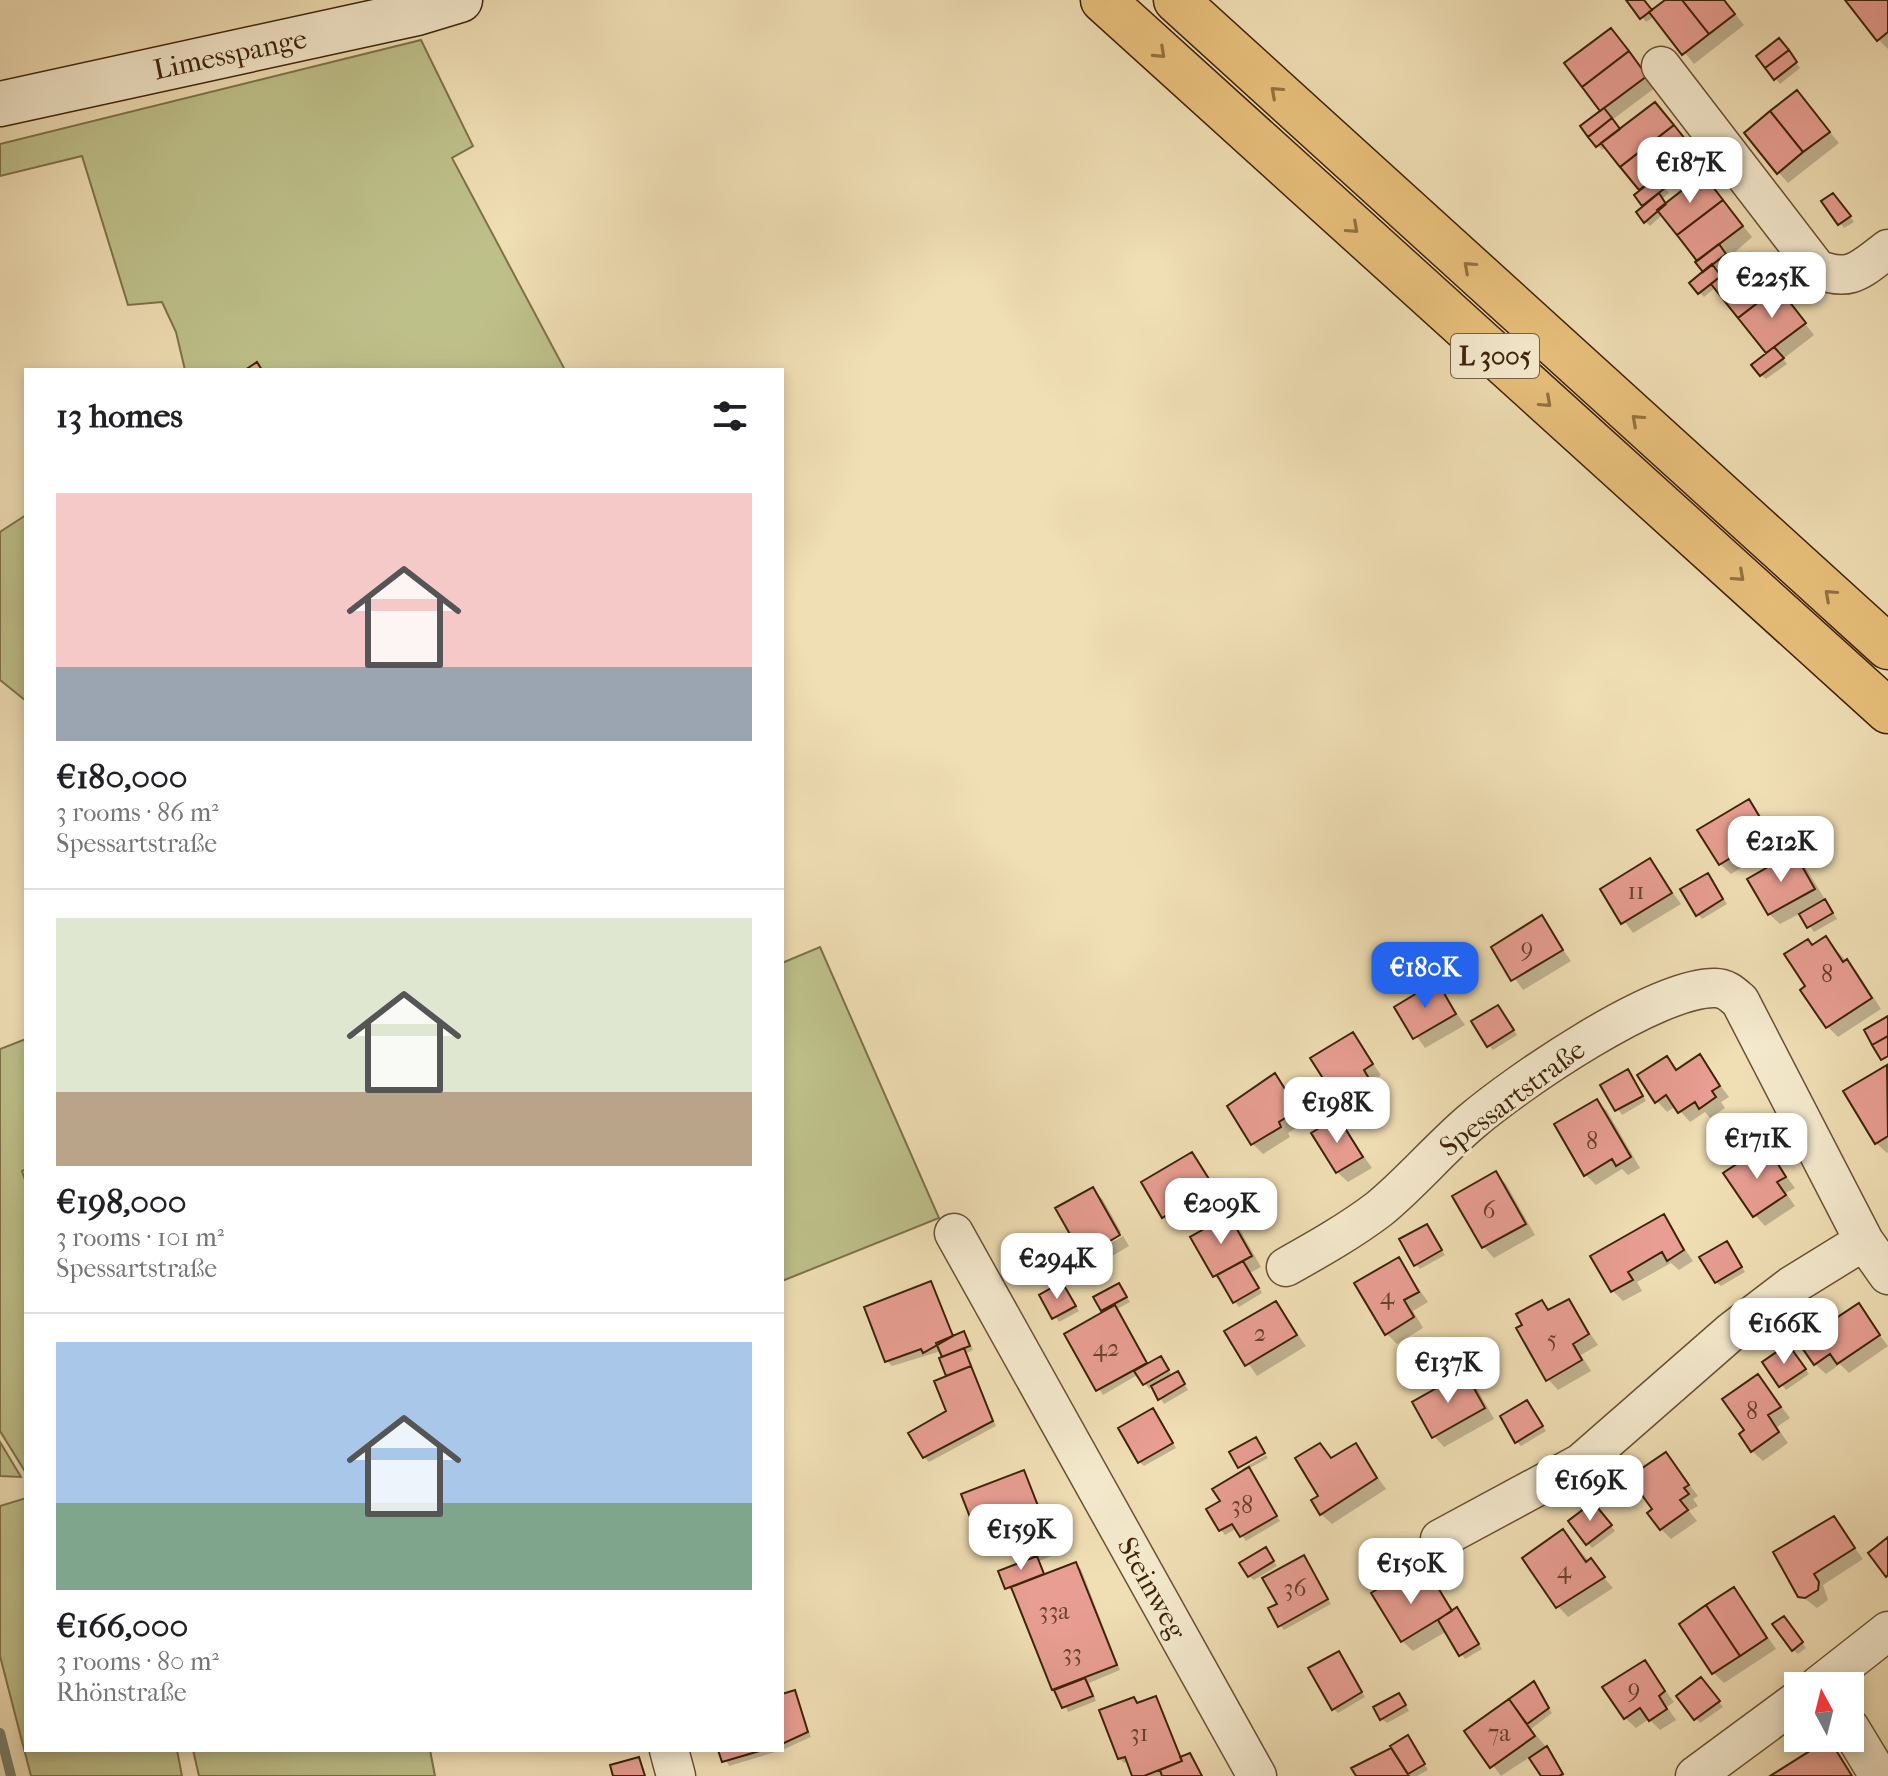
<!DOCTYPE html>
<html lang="en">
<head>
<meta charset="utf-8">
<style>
	:root { --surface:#fff; --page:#f6f6f6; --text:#202124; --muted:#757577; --line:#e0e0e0; --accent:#2563eb }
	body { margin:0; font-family:"IM FELL French Canon",serif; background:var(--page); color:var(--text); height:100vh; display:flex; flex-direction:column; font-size:30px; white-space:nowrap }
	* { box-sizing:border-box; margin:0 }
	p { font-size:26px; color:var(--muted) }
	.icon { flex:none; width:44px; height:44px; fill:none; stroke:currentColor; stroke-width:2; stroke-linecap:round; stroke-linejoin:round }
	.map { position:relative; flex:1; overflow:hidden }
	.sheet { position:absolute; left:24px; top:368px; width:760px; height:1384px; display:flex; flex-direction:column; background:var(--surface); border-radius:0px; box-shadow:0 4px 12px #0003 }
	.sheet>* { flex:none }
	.needle { width:52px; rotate:353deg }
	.fabs { position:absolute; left:1784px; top:1672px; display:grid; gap:16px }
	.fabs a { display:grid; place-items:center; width:80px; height:80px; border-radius:0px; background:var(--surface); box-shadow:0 4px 12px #0003; font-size:40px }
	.price { position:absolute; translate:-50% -68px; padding:0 18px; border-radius:16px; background:#fff; color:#222; font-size:26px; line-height:52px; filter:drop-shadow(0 2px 4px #0008) }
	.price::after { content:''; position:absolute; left:50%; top:48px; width:24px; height:18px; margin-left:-12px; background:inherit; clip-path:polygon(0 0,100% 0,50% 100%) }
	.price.on { background:var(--accent); color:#fff }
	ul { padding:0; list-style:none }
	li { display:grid; align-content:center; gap:16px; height:424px; padding:0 32px }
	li+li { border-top:2px solid var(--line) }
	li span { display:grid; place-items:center; height:248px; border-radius:0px; color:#555 }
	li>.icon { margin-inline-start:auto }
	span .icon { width:144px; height:144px; fill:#fffc; stroke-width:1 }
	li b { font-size:34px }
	h2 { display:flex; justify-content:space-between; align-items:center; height:96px; padding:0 32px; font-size:34px }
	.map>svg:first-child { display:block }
	.green { fill:#bec08a; stroke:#7e7248; stroke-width:2 }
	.shadow { fill:#0003 }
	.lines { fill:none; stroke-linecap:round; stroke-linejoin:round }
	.stream { stroke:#757f6b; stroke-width:10 }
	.building { fill:#e89e92; stroke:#3e2307; stroke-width:2 }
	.minor-casing { stroke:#6a5232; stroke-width:41 }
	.secondary-casing { stroke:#3e2307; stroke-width:47 }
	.trunk-casing { stroke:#3e2307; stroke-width:47 }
	.minor { stroke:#f5eace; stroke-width:38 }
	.secondary { stroke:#f5eace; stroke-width:44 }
	.trunk { stroke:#e8bf7a; stroke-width:44 }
	.oneway { stroke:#937140 }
	.labels { text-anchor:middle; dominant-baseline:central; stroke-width:6; stroke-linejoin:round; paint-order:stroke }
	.number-label { font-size:24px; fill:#68422a }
	.shield { fill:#f5eace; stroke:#755f43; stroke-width:2 }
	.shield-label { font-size:26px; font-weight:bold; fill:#3e2307 }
	.street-label { font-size:28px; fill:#3e2307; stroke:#f5eace }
</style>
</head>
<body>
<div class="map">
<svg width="1888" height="1776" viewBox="0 0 1888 1776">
	<rect width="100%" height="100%" fill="#f0deb4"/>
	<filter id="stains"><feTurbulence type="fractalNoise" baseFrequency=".0025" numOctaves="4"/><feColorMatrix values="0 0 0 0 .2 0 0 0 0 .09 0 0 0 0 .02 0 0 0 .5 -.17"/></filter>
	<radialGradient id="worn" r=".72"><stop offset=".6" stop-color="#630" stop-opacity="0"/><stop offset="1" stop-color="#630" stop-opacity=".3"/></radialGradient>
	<path class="green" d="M421 40 473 146 452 158 565 370H185L176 332 162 302 128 305 82 156 0 176V144Z
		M26 515V701L0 680V532Z
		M820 947 939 1218 782 1281V963Z
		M26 1039V1169L22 1171 26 1183V1473L0 1431V1049Z
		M0 1442 21 1477 0 1476Z
		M26 1498V1750H177L182 1776H31L0 1656V1506Z
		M193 1750H430L435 1776H199Z"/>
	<path class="shadow" d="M1628 0H1644L1652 12 1668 0H1724L1744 25 1694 64 1655 16 1646 22Z
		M1847 0H1888V49L1878 39Z
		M1621 41 1656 87 1612 120 1620 131 1665 115 1702 161 1665 188 1669 193 1662 199 1666 205 1703 177 1752 237 1715 270 1721 278 1760 266 1814 335 1783 359 1787 364 1766 379 1761 375 1769 354 1716 287 1704 297 1699 292 1706 272 1700 261 1663 214 1650 226 1645 221V206L1637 195 1642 190 1607 147 1602 150 1583 127 1603 111 1567 64Z
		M1783 45 1800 68 1780 84 1758 56Z
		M1797 93 1839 143 1788 183 1778 172Z
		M1838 200 1854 222 1844 228 1824 202Z
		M1749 801 1779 845 1731 874 1720 864Z
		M1794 855 1804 865 1837 919 1814 932 1801 913 1780 924 1769 914Z
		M1650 861 1681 904 1633 933 1602 890Z
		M1712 880 1727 904 1702 919 1698 914Z
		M1541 918 1571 961 1523 990 1493 947Z
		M1825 938 1857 972 1881 1009 1838 1037 1827 1026 1813 946Z
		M1436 984 1465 1025 1425 1048 1397 1008Z
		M1498 1007 1517 1035 1493 1050 1489 1045Z
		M1353 1034 1381 1075 1373 1081 1380 1093 1350 1111 1340 1100Z
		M1699 1057 1729 1097 1721 1102 1725 1108 1710 1118 1705 1112 1690 1122 1676 1106 1667 1112 1657 1101 1667 1058 1678 1070Z
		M1887 1068 1888 1152 1887 1153 1876 1143Z
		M1628 1072 1646 1101 1622 1115 1603 1086Z
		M1275 1075 1307 1121 1288 1133 1290 1137 1263 1154 1253 1144Z
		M1596 1101 1607 1111 1640 1168 1628 1175 1622 1169 1596 1185 1585 1174Z
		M1338 1119 1372 1168 1348 1182 1337 1172Z
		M1765 1148 1795 1188 1786 1193 1795 1206 1765 1226 1755 1215Z
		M1192 1154 1222 1198 1174 1227 1164 1217Z
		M1496 1174 1506 1184 1535 1235 1494 1258 1484 1247 1455 1197Z
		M1093 1189 1103 1200 1121 1232 1085 1254Z
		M1663 1217 1693 1261 1679 1270 1671 1263 1637 1282 1642 1291 1623 1301 1613 1291Z
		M1229 1218 1239 1228 1261 1267 1250 1273 1262 1293 1239 1307 1215 1276 1193 1238Z
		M1426 1226 1445 1255 1420 1269 1416 1264Z
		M1123 1236 1129 1246 1095 1266 1086 1257Z
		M1726 1243 1745 1272 1721 1286 1716 1282Z
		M1398 1259 1428 1302 1413 1311 1423 1328 1397 1344 1386 1333Z
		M930 1283 954 1337 964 1333 968 1338 973 1350 967 1353 996 1426 929 1462 924 1457 949 1412 948 1377 941 1351 892 1366 887 1361Z
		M1062 1284 1079 1311 1059 1322 1042 1296Z
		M1119 1285 1130 1302 1117 1309 1149 1365 1161 1358 1173 1377 1178 1374 1188 1390 1164 1404 1153 1386 1149 1389 1139 1374 1103 1395 1066 1335 1104 1313 1096 1298Z
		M1568 1301 1598 1345 1581 1355 1591 1371 1558 1390 1548 1379 1542 1302 1551 1311Z
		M1275 1303 1306 1346 1257 1376 1227 1332Z
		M1858 1306 1888 1346 1849 1373 1840 1364 1826 1374 1815 1364 1827 1307 1838 1319Z
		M1793 1351 1809 1374 1786 1390 1765 1363Z
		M1464 1375 1475 1385 1494 1419 1444 1447 1434 1436Z
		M1758 1376 1790 1418 1777 1427 1788 1443 1763 1461 1752 1451 1746 1431Z
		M1527 1403 1546 1431 1521 1446 1516 1441Z
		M1153 1410 1176 1448 1144 1466 1140 1462Z
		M1355 1445 1386 1489 1332 1524 1321 1514 1320 1496 1334 1464 1331 1457Z
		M1666 1454 1698 1496 1693 1499 1698 1506 1689 1511 1697 1521 1671 1539 1661 1529 1655 1510Z
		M1266 1455 1268 1458 1248 1469 1280 1521 1246 1541 1237 1528 1225 1535 1221 1530 1245 1472 1242 1469Z
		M1023 1472 1062 1552 1039 1561 1046 1576 1076 1564 1081 1569 1120 1670 1089 1683 1096 1701 1068 1712 1015 1592 1007 1588 1037 1558 1020 1518 982 1533 977 1529Z
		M1598 1509 1615 1531 1592 1548 1588 1543Z
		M1833 1519 1863 1559 1823 1585 1828 1600 1817 1608 1800 1595Z
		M1563 1532 1613 1588 1568 1617 1558 1606Z
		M1400 1543 1419 1574 1402 1582 1409 1589 1431 1579 1454 1611 1461 1614 1482 1649 1465 1659 1447 1631 1413 1651 1402 1641 1393 1582Z
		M1266 1550 1277 1566 1254 1580 1249 1576Z
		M1304 1558 1331 1604 1284 1630 1280 1625 1279 1604Z
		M1734 1589 1776 1649 1724 1683 1714 1673Z
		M1788 1623 1806 1648 1798 1654 1793 1650Z
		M1339 1654 1365 1697 1338 1713 1333 1708Z
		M1644 1662 1674 1702 1667 1707 1676 1720 1660 1730 1649 1719 1636 1728 1625 1718Z
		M1533 1684 1552 1713 1531 1729 1551 1753 1564 1776H1544L1530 1757 1501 1776 1467 1731Z
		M1706 1684 1723 1707 1700 1723 1679 1696Z
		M794 1692 811 1737 782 1750V1695Z
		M1156 1698 1182 1758 1189 1755 1202 1776H1135L1129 1761 1124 1763 1119 1758 1133 1699 1139 1704Z
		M1403 1700 1409 1711 1387 1723 1382 1719Z
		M1408 1738 1428 1770 1417 1776H1358L1354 1769Z
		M721 1750H782L729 1766Z"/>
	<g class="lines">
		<path class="stream" d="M0 1733 11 1776"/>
	</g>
	<path class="building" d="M1626 0H1644L1652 10 1640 19Z
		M1665 0H1682L1709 34 1682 55 1649 12Z
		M1682 0H1724L1735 14 1709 34Z
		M1845 0H1888V32L1877 41Z
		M1611 28 1629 51 1582 87 1564 63Z
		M1779 38 1789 50 1765 68 1756 56Z
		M1789 50 1797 62 1774 80 1765 68Z
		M1629 51 1647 76 1600 111 1582 87Z
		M1797 90 1830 132 1803 152 1770 111Z
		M1655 102 1674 125 1620 167 1601 143Z
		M1604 108 1612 118 1588 137 1580 126Z
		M1770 111 1803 152 1777 174 1744 133Z
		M1612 118 1620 129 1596 147 1588 137Z
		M1674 125 1693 149 1639 190 1620 167Z
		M1703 174 1723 200 1677 235 1657 210Z
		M1658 176 1665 188 1642 206 1634 195Z
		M1659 193 1666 204 1644 223 1636 212Z
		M1833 193 1851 216 1838 225 1821 201Z
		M1723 200 1743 226 1697 261 1677 235Z
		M1719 244 1726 254 1703 272 1695 262Z
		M1750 253 1778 287 1738 318 1711 284Z
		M1712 264 1721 276 1698 294 1689 283Z
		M1778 287 1806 323 1766 353 1738 318Z
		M1774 347 1784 358 1760 376 1751 365Z
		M257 362 262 370H245Z
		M1749 799 1770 834 1719 865 1697 830Z
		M1794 852 1815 889 1768 915 1747 879Z
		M1650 858 1672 893 1621 924 1600 889Z
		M1708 873 1723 899 1696 916 1680 889Z
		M1825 899 1833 913 1807 928 1799 914Z
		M1542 915 1563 950 1511 981 1491 947Z
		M1826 936 1843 962 1847 959 1872 998 1826 1028 1800 990 1805 986 1784 954 1808 939 1812 945Z
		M1437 981 1456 1014 1413 1039 1394 1007Z
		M1498 1005 1514 1030 1487 1047 1471 1021Z
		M1888 1016V1036L1872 1045 1864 1030Z
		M1353 1032 1373 1064 1364 1070 1371 1082 1338 1102 1310 1058Z
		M1888 1036V1056L1881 1060 1872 1045Z
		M1700 1054 1720 1086 1712 1091 1716 1097 1699 1109 1695 1102 1678 1113 1666 1095 1655 1103 1637 1075 1667 1056 1676 1070Z
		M1887 1065 1888 1136 1875 1144 1843 1091Z
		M1628 1069 1643 1096 1615 1111 1600 1085Z
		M1275 1073 1298 1110 1279 1122 1281 1127 1251 1145 1227 1106Z
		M1597 1099 1631 1157 1616 1166 1612 1159 1584 1176 1554 1124Z
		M1338 1117 1363 1157 1336 1173 1311 1133Z
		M1766 1145 1786 1177 1777 1182 1786 1195 1753 1217 1723 1173Z
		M1192 1152 1214 1187 1162 1218 1141 1182Z
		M1496 1171 1526 1224 1482 1248 1452 1196Z
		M1093 1187 1120 1235 1083 1257 1055 1208Z
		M1664 1214 1684 1250 1667 1261 1662 1252 1628 1272 1633 1280 1611 1292 1590 1256Z
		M1229 1215 1252 1256 1213 1277 1190 1237Z
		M1427 1224 1442 1250 1414 1266 1399 1239Z
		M1727 1241 1742 1267 1715 1283 1699 1257Z
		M1399 1257 1419 1292 1404 1300 1414 1317 1385 1335 1354 1283Z
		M1243 1261 1259 1288 1233 1303 1217 1275Z
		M931 1281 953 1336 923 1353 921 1349 885 1362 864 1307Z
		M1062 1282 1076 1306 1052 1319 1039 1295Z
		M1119 1283 1127 1297 1101 1311 1093 1297Z
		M1569 1299 1589 1334 1573 1344 1582 1360 1546 1381 1516 1328 1522 1325 1516 1314 1542 1300 1548 1310Z
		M1276 1301 1297 1335 1245 1366 1224 1331Z
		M1859 1303 1880 1335 1837 1364 1830 1354 1814 1365 1789 1329 1827 1304 1836 1318Z
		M1115 1305 1147 1363 1096 1391 1064 1334Z
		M964 1331 970 1346 942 1357 936 1343Z
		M1788 1344 1806 1369 1779 1387 1762 1362Z
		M964 1348 971 1366 946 1376 939 1358Z
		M1161 1356 1169 1370 1143 1385 1134 1371Z
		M971 1366 993 1421 923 1458 908 1433 946 1411 934 1381Z
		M1178 1371 1185 1384 1158 1400 1151 1386Z
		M1465 1372 1485 1408 1432 1438 1412 1402Z
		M1758 1374 1781 1407 1768 1415 1779 1432 1751 1452 1739 1434 1744 1430 1722 1399Z
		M1527 1400 1543 1426 1515 1443 1500 1416Z
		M1153 1408 1173 1443 1138 1463 1118 1428Z
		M1256 1437 1265 1453 1238 1468 1229 1452Z
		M1320 1443 1331 1458 1356 1443 1377 1478 1320 1515 1311 1500 1318 1496 1295 1458Z
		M1666 1452 1689 1485 1684 1488 1689 1494 1680 1500 1688 1510 1660 1530 1647 1513 1652 1509 1629 1477Z
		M1249 1467 1277 1516 1240 1537 1232 1524 1219 1531 1206 1509 1220 1501 1212 1489Z
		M1024 1470 1047 1529 1051 1527 1059 1547 1034 1557 1016 1513 975 1530 961 1494Z
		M1593 1502 1612 1525 1586 1545 1568 1521Z
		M1834 1516 1855 1548 1814 1574 1819 1582 1818 1590 1805 1598 1798 1597 1773 1552Z
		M1563 1529 1586 1562 1591 1558 1605 1577 1556 1608 1522 1558Z
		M1888 1537V1575L1886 1577 1868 1553Z
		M1400 1540 1416 1569 1389 1582 1374 1555Z
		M1266 1547 1274 1561 1248 1577 1239 1563Z
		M1304 1555 1328 1599 1278 1627 1268 1608 1277 1604 1262 1578Z
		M1037 1556 1044 1574 1005 1589 998 1571Z
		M1076 1562 1117 1665 1052 1690 1011 1587Z
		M1399 1576 1407 1590 1431 1576 1452 1611 1401 1642 1371 1593Z
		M1734 1587 1767 1638 1740 1656 1706 1605Z
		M1706 1605 1740 1656 1712 1674 1679 1624Z
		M1457 1607 1479 1644 1459 1656 1438 1620Z
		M1784 1616 1803 1642 1792 1651 1772 1624Z
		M1339 1651 1362 1692 1332 1710 1308 1668Z
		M1645 1660 1665 1691 1659 1696 1667 1709 1649 1721 1640 1708 1624 1719 1602 1687Z
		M1701 1677 1720 1701 1694 1720 1676 1696Z
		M1085 1678 1093 1696 1062 1708 1054 1690Z
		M1534 1681 1549 1708 1527 1724 1509 1699Z
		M795 1690 808 1732 782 1744V1694Z
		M1399 1693 1406 1705 1380 1720 1373 1707Z
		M1156 1696 1182 1761 1144 1776H1132L1125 1757 1118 1759 1099 1710 1134 1697 1137 1703Z
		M1509 1699 1535 1736 1490 1768 1464 1731Z
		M1408 1735 1425 1764 1408 1774 1390 1746Z
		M1829 1739 1852 1776H1770Z
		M1547 1746 1563 1774 1559 1776H1541L1529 1758Z
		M1391 1748 1409 1776H1356L1351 1768Z
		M718 1750H763L722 1762Z
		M1190 1753 1202 1776H1162L1160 1770 1182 1761 1180 1757Z
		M639 1757 645 1776H613L610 1765Z"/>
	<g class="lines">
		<g class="minor-casing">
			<path id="minor" d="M1661 66 1817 269C1851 283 1861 269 1888 249
				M954 1233 1257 1776
				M1286 1267C1318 1249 1350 1231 1379 1209 1412 1182 1440 1148 1472 1121 1518 1082 1656 987 1715 988 1726 988 1732 994 1740 1001L1864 1241 1888 1275
				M1440 1539 1581 1463 1732 1331 1791 1286 1864 1241
				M1818 1686 1888 1631
				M1850 1728 1879 1776
				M669 1750 676 1776
				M1695 1776 1798 1700"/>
		</g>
		<g class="secondary-casing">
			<path id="secondary" d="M0 104 417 13 460 0"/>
		</g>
		<g class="trunk-casing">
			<path id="trunk" d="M1103 0 1888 711
				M1176 0 1888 647"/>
		</g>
		<use href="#minor" class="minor"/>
		<use href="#secondary" class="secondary"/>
		<use href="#trunk" class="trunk"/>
	</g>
	<defs><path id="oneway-chevron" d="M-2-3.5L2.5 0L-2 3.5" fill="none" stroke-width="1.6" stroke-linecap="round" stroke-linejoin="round" transform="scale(2)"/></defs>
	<g class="oneway">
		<use href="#oneway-chevron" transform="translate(1160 53) rotate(43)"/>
		<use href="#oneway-chevron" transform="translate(1276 92) rotate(-138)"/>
		<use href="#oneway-chevron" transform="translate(1353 228) rotate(42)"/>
		<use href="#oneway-chevron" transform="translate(1469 267) rotate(-138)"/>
		<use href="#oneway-chevron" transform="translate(1546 402) rotate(42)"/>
		<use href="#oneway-chevron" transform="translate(1637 420) rotate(-138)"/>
		<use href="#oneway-chevron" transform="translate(1739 576) rotate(42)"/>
		<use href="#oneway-chevron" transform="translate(1830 595) rotate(-138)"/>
	</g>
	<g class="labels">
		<g class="number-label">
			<text x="1636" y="891">11</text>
			<text x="1527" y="948">9</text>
			<text x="1827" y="974">8</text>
			<text x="1592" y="1141">8</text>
			<text x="1489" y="1210">6</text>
			<text x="1387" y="1296">4</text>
			<text x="1260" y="1333">2</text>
			<text x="1552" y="1339">5</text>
			<text x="1106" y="1348">42</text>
			<text x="1752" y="1411">8</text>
			<text x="1242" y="1505">38</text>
			<text x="1564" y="1570">4</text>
			<text x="1295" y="1588">36</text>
			<text x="1054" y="1611">33a</text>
			<text x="1072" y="1653">33</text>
			<text x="1634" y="1689">9</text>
			<text x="1139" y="1733">31</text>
			<text x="1499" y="1733">7a</text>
		</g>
		<rect class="shield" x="1451" y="334" width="88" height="44" rx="6"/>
		<g class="shield-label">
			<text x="1495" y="356">L 3005</text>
		</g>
		<g class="street-label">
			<text transform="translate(230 54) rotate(-12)">Limesspange</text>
			<text transform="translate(1512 1098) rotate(-37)">Spessartstraße</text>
			<text transform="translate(1152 1588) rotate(61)">Steinweg</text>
		</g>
	</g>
	<rect width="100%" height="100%" filter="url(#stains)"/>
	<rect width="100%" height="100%" fill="url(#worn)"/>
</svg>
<div class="fabs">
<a><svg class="needle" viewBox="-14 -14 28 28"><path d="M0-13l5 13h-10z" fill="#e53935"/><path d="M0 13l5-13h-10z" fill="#757577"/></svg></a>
</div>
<b class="price" style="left:1690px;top:205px">€187K</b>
<b class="price" style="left:1772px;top:320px">€225K</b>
<b class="price" style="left:1781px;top:884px">€212K</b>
<b class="price on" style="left:1425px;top:1010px">€180K</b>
<b class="price" style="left:1337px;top:1145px">€198K</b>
<b class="price" style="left:1757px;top:1181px">€171K</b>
<b class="price" style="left:1221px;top:1246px">€209K</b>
<b class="price" style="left:1057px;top:1301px">€294K</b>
<b class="price" style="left:1784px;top:1366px">€166K</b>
<b class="price" style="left:1448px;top:1405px">€137K</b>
<b class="price" style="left:1590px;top:1523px">€169K</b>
<b class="price" style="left:1021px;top:1572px">€159K</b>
<b class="price" style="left:1411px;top:1606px">€150K</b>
<section class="sheet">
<h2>13 homes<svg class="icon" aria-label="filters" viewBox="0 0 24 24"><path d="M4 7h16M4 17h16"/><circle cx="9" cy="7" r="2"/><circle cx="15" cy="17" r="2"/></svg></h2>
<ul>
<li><span style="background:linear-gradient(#f6c9c9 70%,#9aa5b1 0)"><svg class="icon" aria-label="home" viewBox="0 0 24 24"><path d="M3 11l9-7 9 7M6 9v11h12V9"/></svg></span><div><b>€180,000</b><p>3 rooms · 86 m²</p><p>Spessartstraße</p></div></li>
<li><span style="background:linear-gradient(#dfe7d0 70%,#b9a48a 0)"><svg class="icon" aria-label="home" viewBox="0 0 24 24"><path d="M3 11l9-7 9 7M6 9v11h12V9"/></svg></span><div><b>€198,000</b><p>3 rooms · 101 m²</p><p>Spessartstraße</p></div></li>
<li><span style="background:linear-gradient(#a9c7e8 65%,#7fa58c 0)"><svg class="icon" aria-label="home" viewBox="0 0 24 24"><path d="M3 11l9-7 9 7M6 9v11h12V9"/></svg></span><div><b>€166,000</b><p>3 rooms · 80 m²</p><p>Rhönstraße</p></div></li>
</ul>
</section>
</div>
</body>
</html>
